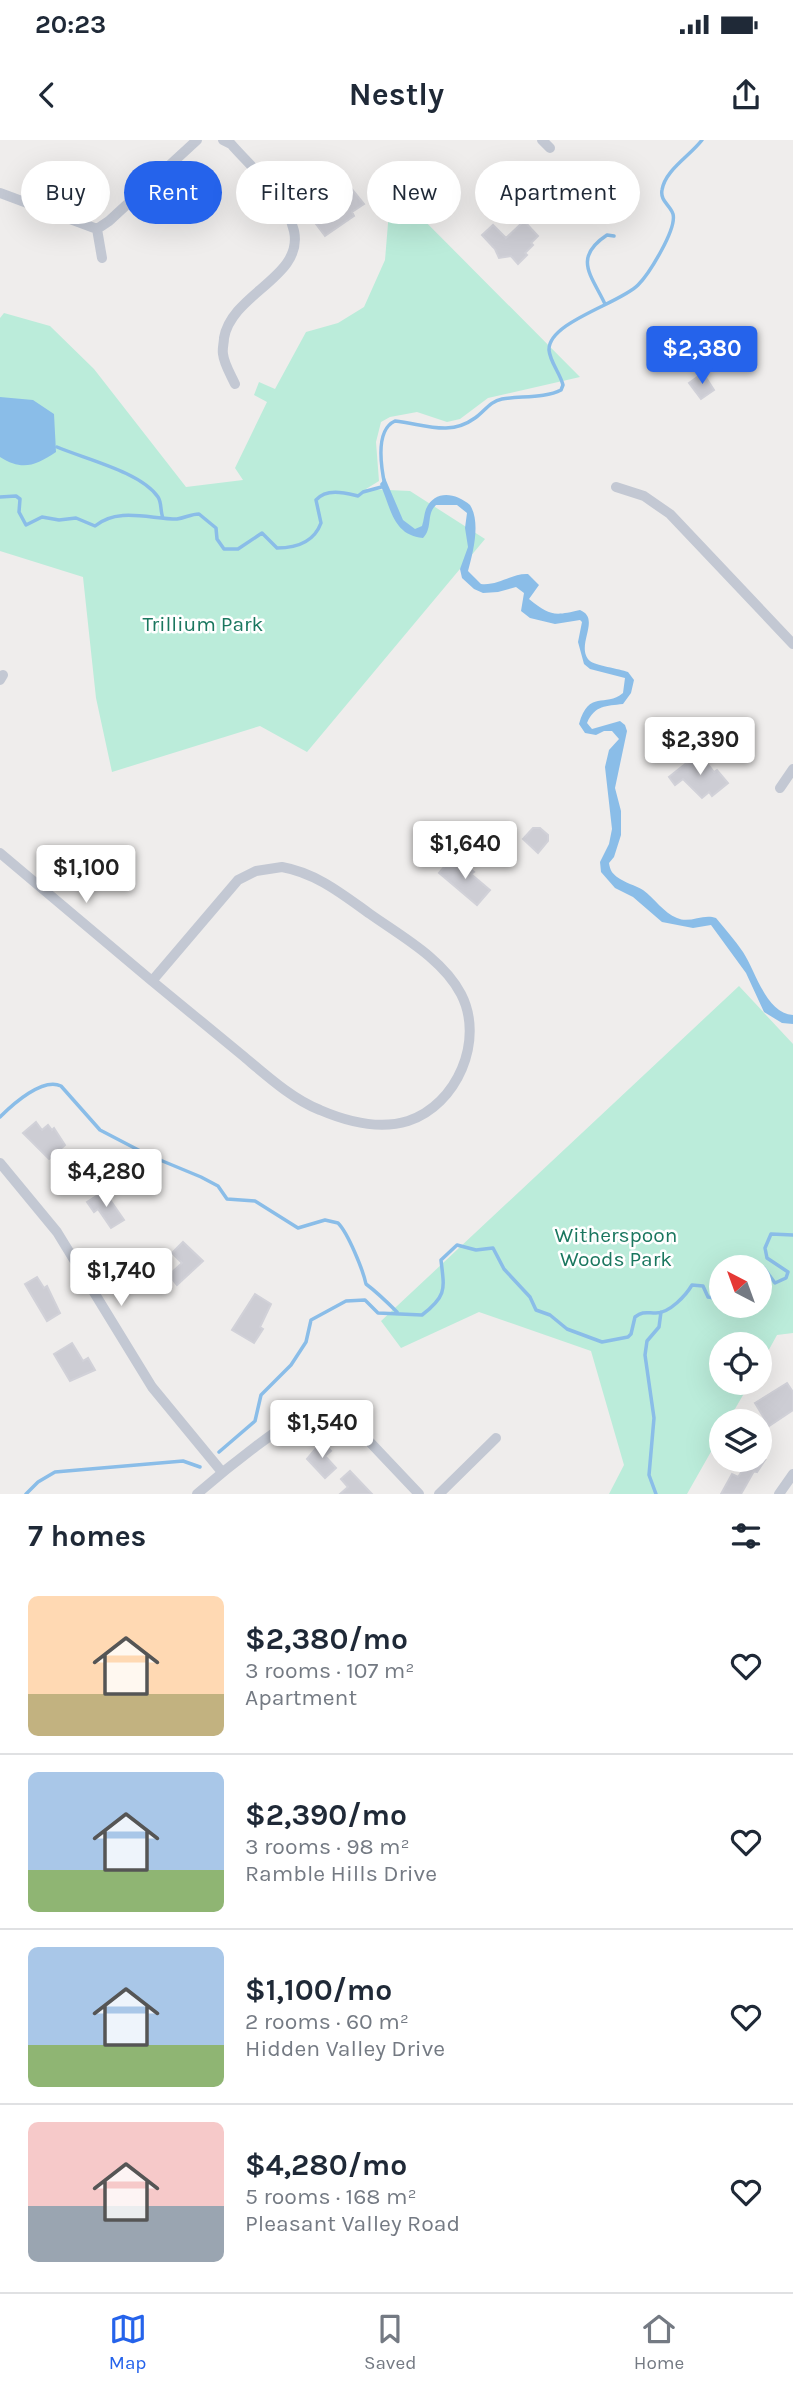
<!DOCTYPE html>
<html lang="en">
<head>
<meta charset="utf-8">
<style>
	:root { --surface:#fff; --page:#f2f2f3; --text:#1f2937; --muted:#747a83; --line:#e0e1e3; --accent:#2563eb }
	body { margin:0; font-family:Karla,sans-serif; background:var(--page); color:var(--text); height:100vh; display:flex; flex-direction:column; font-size:26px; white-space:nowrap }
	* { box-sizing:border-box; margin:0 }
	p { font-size:23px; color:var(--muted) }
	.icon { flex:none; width:38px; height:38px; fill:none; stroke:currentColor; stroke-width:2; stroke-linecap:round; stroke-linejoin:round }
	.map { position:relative; height:1354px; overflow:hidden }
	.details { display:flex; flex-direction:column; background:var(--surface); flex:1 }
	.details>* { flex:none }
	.top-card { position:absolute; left:21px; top:21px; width:752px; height:63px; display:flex; gap:14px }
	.needle { width:46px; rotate:319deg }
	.controls { position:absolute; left:709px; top:1115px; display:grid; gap:14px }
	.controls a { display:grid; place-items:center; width:63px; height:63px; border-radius:50%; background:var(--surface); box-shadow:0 7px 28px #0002; font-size:35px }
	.price { position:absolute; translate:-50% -60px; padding:0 16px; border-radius:7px; background:#fff; color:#222; font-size:23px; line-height:46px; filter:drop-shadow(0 2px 4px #0008) }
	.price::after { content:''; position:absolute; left:50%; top:42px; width:21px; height:16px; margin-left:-10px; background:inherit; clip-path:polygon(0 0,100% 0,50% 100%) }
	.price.selected { background:var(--accent); color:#fff }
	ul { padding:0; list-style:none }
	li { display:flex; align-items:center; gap:21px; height:175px; padding:0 28px }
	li+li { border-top:2px solid var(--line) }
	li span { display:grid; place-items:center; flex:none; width:196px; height:140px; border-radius:10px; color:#555 }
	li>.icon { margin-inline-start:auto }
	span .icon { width:84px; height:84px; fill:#fffc; stroke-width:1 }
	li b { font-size:30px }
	h2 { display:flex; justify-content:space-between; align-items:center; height:84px; padding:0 28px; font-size:30px }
	.pill { padding:0 24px; border-radius:32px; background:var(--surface); box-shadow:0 7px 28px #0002; font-size:24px; line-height:63px }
	.pill.selected { background:var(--accent); color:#fff }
	.status { display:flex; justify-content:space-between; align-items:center; height:49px; padding:0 35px; background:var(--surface); direction:ltr }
	.status svg { height:19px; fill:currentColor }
	header { display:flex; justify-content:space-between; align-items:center; height:91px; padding:0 28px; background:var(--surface); font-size:32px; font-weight:700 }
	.tabs { display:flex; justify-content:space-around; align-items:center; height:98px; border-top:2px solid var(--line); background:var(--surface); font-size:19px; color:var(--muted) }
	.tabs a { display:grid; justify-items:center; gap:4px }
	.tabs .selected { color:var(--accent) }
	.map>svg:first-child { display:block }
	.green { fill:#bbecda; fill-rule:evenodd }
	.water { fill:#8abde8 }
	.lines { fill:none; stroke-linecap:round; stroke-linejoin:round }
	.stream { stroke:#8abde8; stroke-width:3.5 }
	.building { fill:#cdcdd4; stroke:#d1d1d8; stroke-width:2 }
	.minor { stroke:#c3c8d3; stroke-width:10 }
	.labels { text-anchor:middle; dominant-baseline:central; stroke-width:5; stroke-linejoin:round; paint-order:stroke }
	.park-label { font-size:21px; fill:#1a775f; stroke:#fff }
</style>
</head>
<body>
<div class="status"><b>20:23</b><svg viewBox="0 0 49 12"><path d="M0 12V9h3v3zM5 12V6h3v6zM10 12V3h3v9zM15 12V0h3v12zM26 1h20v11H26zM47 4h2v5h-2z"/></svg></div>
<header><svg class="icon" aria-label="back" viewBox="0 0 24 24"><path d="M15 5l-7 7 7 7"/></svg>Nestly<svg class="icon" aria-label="share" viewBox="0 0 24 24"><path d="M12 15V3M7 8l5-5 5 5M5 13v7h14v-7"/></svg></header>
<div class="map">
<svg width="793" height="1354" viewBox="0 0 793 1354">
	<rect width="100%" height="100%" fill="#efedec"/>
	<path class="green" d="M391 47 580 237 488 258 460 279 447 282 417 272 390 277 381 282 376 302 379 341 366 349 410 351 485 399 307 612 260 586 112 632 96 558 83 437 0 411V178L4 173 50 186 94 229 186 347 243 340 235 328 267 262 254 255 259 242 275 249 306 192 338 183 364 167 385 120Z
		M739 846 793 904V1193L777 1195 760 1226V1204H721V1242L750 1243 728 1281H721V1294L687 1354H609L624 1325 591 1211 479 1172 401 1208 381 1181ZM760 1127V1166H721V1127Z"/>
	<path class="water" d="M0 257 33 260 54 274 56 312C35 326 22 331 0 317Z
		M385 338 403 380 415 389 422 386C424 380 424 374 426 369 435 349 456 353 470 365 481 382 473 413 468 431L481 444C498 446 512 433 528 434L539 445 529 459C550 476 554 476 580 470 602 479 574 506 590 521 594 525 620 529 628 532L634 540 631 553 623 564C606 566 595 565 587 583L592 589 620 581 625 585 627 591 615 648 621 671V695L614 717 609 723C610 730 612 733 617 737 625 743 635 745 643 750 654 758 664 773 677 778 690 784 703 773 716 778 725 789 735 800 743 812 756 832 766 873 793 875V884L782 883 764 872 746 833 711 785 693 788 662 782 633 757 615 748 601 732 600 722 609 704 612 689 605 627 609 610 619 599 612 591H604L596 595 585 593 579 584C589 549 605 568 623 553L625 538 590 529 584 524 578 502 582 482 580 480 555 484 530 478 521 471 524 453 516 447 498 452 483 453 474 449 462 438 460 429 468 407 465 388 467 373 457 365H436C426 374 433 388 423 398 392 395 391 367 380 344Z"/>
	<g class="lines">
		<path class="stream" d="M605 164C592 136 572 118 607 95L614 96
			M57 307C85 319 141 332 158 357 162 363 160 371 163 378
			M0 357 16 356 20 359 19 372 26 385 42 377 59 380 76 378 95 386C118 367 150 379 177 379 185 378 191 374 199 374L216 388 217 399 224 409H238L262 393 277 408C296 408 314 402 321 383L316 360C327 348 345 353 358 356L363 352 385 346C381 327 375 290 395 281 424 284 449 297 475 278 484 272 490 261 502 259 520 256 546 258 561 250L563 245C560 233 550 222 549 210 548 182 621 163 638 145 649 134 677 89 673 74 670 65 660 61 662 50 665 30 690 16 702 0
			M0 977C13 964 43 937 61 946L100 990 148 1015 201 1037 218 1046 227 1059 255 1061 298 1088 325 1080 338 1083C348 1093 363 1130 366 1144 378 1153 386 1161 397 1172
			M760 1127 764 1128 775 1143 786 1138 788 1132 767 1118 765 1108 771 1094 793 1095
			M219 1312 255 1281 261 1255 291 1225 306 1202 311 1180 346 1161 365 1160 378 1173 422 1175C448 1155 444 1148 441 1120L457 1105 476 1110 493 1108 504 1129 530 1157 536 1170 550 1175 567 1189 602 1202 628 1197 631 1194 635 1177C643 1171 646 1173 656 1173 670 1173 686 1155 692 1145L703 1146 708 1157 721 1159
			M26 1354 38 1342 55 1332 183 1321 200 1327
			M656 1354 649 1335 654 1278 645 1215 647 1201 659 1187 661 1172"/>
	</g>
	<path class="building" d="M342 37 364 64 352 72 354 76 325 96 316 84 327 76 313 57 314 52Z
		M524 81 538 96 531 103 533 105 525 113 527 115 518 124 511 116 499 118 495 109 482 95 493 85 506 98Z
		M703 233 714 250 701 259 689 243Z
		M699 613 714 632 717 630 728 643 712 656 709 652 702 658 683 639 675 645 669 637Z
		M533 688H540L548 695V701L538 713 523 699Z
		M451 719 460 727 463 723 474 732 471 734 490 750 477 765 439 733Z
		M36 982 42 990 48 985 52 990 54 988 65 1005 49 1019 23 993Z
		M104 1051 124 1080 111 1088 98 1069 94 1072 87 1062Z
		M183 1102 203 1121 177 1145 169 1135 182 1123 172 1113Z
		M37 1137 44 1148 47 1146 60 1173 47 1181 25 1144Z
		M255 1154 271 1164 260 1187 263 1189 254 1203 232 1190Z
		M72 1203 83 1221 88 1218 95 1230 70 1241 54 1214Z
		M787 1243 793 1252V1270L769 1286 755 1263Z
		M322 1301 331 1311 325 1316 336 1328 325 1338 307 1319Z
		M750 1320H765L757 1332 754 1331 741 1354H721L732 1334 738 1337Z
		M350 1331 372 1354H340L348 1347 341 1339Z"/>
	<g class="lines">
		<path class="minor" d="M223 0 231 4C253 29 286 57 294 91 304 137 232 153 224 198 224 203 222 209 223 214 224 224 231 235 235 244
			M542 0 550 8
			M0 53 97 89 102 118
			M97 89 109 81 197 0
			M616 347 644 356 670 374 793 504
			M0 540 3 535
			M780 648 793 629
			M0 713 152 841
			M282 727C316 733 342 754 370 774 401 796 443 819 461 854 485 900 457 965 408 981 379 990 348 982 320 970 292 959 266 935 242 915 212 890 182 866 152 841L238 740 256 731Z
			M0 1023 57 1092 152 1247 222 1332
			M197 1354C220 1334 291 1275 318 1269 329 1267 339 1272 348 1279L419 1354
			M439 1354 496 1298
			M779 1354 793 1334"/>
	</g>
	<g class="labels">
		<g class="park-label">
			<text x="203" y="484">Trillium Park</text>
			<text x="616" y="1095">Witherspoon<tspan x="616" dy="24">Woods Park</tspan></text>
		</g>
	</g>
</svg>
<div class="controls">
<a><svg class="needle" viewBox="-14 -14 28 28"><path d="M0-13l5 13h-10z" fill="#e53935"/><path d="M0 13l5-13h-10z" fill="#747a83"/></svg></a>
<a><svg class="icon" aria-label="locate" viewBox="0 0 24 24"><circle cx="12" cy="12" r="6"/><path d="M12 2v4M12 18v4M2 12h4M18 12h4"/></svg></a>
<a><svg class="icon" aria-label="layers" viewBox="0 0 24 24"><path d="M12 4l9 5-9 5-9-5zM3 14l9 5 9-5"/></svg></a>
</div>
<b class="price selected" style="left:702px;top:246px">$2,380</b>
<b class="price" style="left:700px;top:637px">$2,390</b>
<b class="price" style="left:465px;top:741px">$1,640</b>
<b class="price" style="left:86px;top:765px">$1,100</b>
<b class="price" style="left:106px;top:1069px">$4,280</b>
<b class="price" style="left:121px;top:1168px">$1,740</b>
<b class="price" style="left:322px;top:1320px">$1,540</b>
<div class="top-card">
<a class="pill">Buy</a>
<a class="pill selected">Rent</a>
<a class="pill">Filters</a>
<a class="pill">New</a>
<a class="pill">Apartment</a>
</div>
</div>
<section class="details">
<h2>7 homes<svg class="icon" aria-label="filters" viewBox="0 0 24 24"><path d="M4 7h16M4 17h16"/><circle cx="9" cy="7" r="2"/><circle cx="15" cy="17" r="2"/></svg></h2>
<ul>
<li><span style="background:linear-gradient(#ffd9b3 70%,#c2b280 0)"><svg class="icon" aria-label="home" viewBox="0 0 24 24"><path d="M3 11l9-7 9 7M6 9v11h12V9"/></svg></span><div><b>$2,380/mo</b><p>3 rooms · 107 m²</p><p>Apartment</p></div><svg class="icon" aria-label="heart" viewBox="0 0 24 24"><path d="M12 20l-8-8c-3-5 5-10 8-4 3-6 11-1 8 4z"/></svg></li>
<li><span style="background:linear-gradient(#a9c7e8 70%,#8fb573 0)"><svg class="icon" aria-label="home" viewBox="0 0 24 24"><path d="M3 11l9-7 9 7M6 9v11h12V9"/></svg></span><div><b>$2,390/mo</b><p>3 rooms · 98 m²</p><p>Ramble Hills Drive</p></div><svg class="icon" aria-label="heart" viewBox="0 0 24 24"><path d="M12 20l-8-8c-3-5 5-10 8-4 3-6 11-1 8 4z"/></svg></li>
<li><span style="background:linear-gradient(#a9c7e8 70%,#8fb573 0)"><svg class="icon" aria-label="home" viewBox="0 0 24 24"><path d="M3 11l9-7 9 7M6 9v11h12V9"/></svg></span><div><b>$1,100/mo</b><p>2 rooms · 60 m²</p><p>Hidden Valley Drive</p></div><svg class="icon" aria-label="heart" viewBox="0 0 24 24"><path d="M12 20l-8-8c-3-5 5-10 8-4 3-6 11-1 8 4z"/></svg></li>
<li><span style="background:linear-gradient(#f6c9c9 60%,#9aa5b1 0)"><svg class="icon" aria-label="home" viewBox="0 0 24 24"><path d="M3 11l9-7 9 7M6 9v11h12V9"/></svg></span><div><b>$4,280/mo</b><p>5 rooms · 168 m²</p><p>Pleasant Valley Road</p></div><svg class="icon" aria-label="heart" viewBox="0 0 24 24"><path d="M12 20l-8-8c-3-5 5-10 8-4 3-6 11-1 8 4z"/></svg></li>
</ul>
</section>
<nav class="tabs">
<a class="selected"><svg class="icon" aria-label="map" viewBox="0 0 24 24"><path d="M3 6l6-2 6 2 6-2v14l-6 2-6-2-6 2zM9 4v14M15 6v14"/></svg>Map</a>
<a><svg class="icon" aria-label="saved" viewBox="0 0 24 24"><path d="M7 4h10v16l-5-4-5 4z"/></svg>Saved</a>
<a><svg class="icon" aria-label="home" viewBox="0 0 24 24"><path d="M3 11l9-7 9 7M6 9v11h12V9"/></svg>Home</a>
</nav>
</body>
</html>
